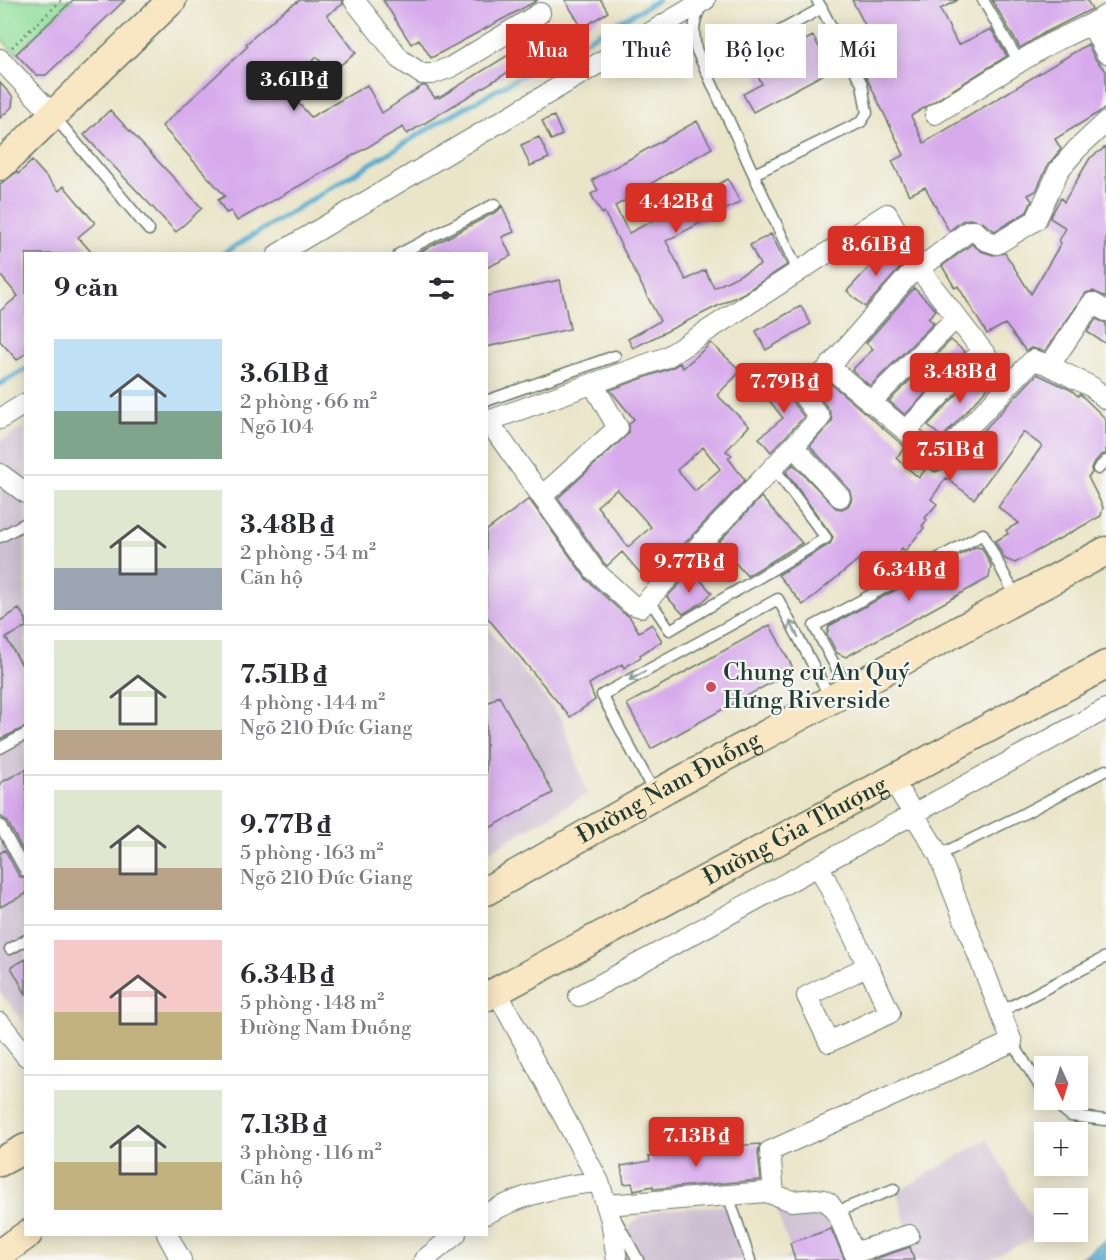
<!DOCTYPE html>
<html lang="vi">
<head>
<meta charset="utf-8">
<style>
	:root { --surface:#fff; --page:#f7f7f7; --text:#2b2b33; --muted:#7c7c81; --line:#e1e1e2; --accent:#d93025 }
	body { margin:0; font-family:"Libre Bodoni",serif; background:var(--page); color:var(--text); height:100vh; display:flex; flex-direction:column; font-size:22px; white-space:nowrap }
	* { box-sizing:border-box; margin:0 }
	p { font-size:20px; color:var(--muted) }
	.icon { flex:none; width:33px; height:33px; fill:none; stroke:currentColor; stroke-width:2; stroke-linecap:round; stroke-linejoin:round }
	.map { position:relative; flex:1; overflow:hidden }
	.sheet { position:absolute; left:24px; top:252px; width:464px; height:984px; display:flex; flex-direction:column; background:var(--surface); border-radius:0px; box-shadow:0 3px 15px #0003 }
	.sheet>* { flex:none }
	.top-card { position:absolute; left:506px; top:24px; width:510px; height:54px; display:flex; gap:12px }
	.needle { width:39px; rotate:176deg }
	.buttons { position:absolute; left:1034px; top:1056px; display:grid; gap:12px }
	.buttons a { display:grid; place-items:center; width:54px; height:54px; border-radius:0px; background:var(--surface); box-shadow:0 3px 15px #0003; font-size:30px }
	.price { position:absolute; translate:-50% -51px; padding:0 14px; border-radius:6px; background:var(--accent); color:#fff; font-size:20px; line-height:39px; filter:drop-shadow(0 2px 3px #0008) }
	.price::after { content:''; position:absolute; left:50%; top:36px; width:18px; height:14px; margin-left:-9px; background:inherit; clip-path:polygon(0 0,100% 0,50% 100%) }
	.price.active { background:#222; color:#fff }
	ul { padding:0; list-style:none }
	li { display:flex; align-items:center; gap:18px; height:150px; padding:0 30px }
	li+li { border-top:2px solid var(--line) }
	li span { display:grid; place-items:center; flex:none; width:168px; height:120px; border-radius:0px; color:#555 }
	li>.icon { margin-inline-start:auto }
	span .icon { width:72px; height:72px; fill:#fffc; stroke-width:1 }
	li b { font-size:26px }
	h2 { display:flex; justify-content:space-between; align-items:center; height:72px; padding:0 30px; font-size:26px }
	.chip { padding:0 21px; border-radius:0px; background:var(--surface); box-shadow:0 3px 15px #0003; font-size:21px; line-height:54px }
	.chip.active { background:var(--accent); color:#fff }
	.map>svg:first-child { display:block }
	.industrial { fill:#cdbed2 }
	.green { fill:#93e09d; stroke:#598e68; stroke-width:1.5 }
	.water { fill:#51accf; stroke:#387482; stroke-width:1.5 }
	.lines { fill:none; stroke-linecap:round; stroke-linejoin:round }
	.stream { stroke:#51accf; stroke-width:5 }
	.building { fill:#d7aaec; fill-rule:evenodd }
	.lane-casing { stroke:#667868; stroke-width:13 }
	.street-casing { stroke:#667868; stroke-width:22 }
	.secondary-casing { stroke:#667868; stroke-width:31 }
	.path { stroke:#667868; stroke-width:3; stroke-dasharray:1.5 4.5; stroke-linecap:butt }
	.lane { stroke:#fff; stroke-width:10 }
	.street { stroke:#fff; stroke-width:20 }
	.secondary { stroke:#f9e7c3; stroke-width:28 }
	.oneway { stroke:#8f9e9a }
	.poi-dot { fill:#d1495b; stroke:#f6f6f2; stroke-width:2 }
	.labels { text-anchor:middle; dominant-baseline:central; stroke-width:4.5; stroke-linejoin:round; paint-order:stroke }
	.poi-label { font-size:24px; fill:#1f3d34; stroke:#f6f6f2; text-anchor:start }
	.street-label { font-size:24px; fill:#1f3d34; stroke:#f6f6f2 }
</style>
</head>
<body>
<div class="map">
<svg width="1106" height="1260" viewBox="0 0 1106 1260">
	<rect width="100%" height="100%" fill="#f6f6f2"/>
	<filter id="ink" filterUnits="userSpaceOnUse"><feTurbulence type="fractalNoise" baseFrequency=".0167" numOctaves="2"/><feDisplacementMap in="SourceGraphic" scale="12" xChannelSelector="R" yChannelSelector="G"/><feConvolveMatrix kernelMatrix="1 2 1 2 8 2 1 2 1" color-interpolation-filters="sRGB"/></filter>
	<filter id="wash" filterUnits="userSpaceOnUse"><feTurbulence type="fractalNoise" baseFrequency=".008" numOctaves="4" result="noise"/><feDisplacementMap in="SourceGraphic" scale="24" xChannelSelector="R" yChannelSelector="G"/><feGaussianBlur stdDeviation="1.35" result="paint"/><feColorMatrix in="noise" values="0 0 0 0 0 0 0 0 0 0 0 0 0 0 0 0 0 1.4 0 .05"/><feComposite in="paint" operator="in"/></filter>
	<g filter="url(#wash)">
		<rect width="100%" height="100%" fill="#eae5c8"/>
		<path class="industrial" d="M25 427V1024L0 992V441Z
			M486 626 562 719 587 794 486 853Z
			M987 1139 1040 1234 989 1260H859L910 1240 897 1192Z
			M728 1205 746 1260H623L624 1240 631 1224 643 1216 662 1210Z
			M813 1205 826 1210 849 1260H779L792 1255 776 1208Z"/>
		<path class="green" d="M0 0H73L16 54 0 37Z"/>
		<path class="water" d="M1106 1240V1260H1078Z"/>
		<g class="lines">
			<path class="stream" d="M222 254 446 118 658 0
				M0 384 26 369"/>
		</g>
		<g id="blocks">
			<path class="building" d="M73 0H125L46 75H36L16 54Z
				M300 0H342L343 4 327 15 356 53 330 73 317 57 295 76 305 88 294 98 311 117 367 85 382 113 422 86H426L435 98 438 96 439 98 523 46 531 58 407 134 403 127 237 221 231 211 226 213 218 200 225 196 162 126 248 46 246 44 283 11Z
				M383 0H538L431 58 419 39 411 44Z
				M565 0H601L608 12 582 28Z
				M852 0H958L940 9 958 45 991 29 1007 56 911 116 924 143 1088 44 1095 59 1106 71V108L1055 139 1061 149 1048 165 1036 191 1028 195 1032 201 1027 212 995 231 982 222 969 219 962 221 949 231 925 187 909 195 892 161 904 155 860 64 880 54Z
				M992 0H1087L1092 9 1044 33 1020 48Z
				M813 36 822 52 833 46 843 64 753 112 743 94 762 84 753 67Z
				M0 83 13 97 12 107 0 118Z
				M110 110 202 208 176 232 84 135Z
				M554 116 562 135 551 140 542 121Z
				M697 121 712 148 650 184 651 186 615 206 629 233 670 212 669 211 693 198 690 193 703 186 705 191 728 179 740 202 666 241 686 280 705 270 714 288 760 265 750 245 771 234 787 265 744 293 633 348 628 339 660 321 604 212 602 214 591 194 598 190 592 180Z
				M539 137 549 158 530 166 521 145Z
				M1106 147V297L1093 291 1086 293 1045 351 1031 348 1026 351 1005 324 987 334 958 286 955 288 942 266 972 244 981 251 993 255 1005 253 1031 294 1061 243 1059 241 1066 228 1050 218 1051 215 1061 198 1064 202 1090 158Z
				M32 161 59 191 64 186 95 223 78 237 93 254H26V353L17 360 0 341V311L18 296 0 275V184L17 172 18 174Z
				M502 206 514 232 502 237 511 256 486 268V254H416L498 211Z
				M888 247 897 255 903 265 865 307 847 291Z
				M560 280 570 329 486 347V296Z
				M914 288 936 310 928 318 934 323 870 386 852 370 873 349 866 343Z
				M801 306 811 324 766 350 756 331Z
				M1096 319 1106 323V344L1087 332Z
				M951 340 965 352 905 415 889 401Z
				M711 343 741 371 717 395 749 426 726 451 732 455 728 458 745 480 648 582 622 552 607 566 604 563 558 498 629 433V424L634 419 610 390 671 368 680 363 683 368ZM703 447 720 469 695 491 677 470ZM617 489 651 527 628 547 597 506Z
				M808 366 810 369 790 391 792 401 804 417 771 452 759 438 783 418 768 399Z
				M981 369 992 383 942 438 928 425Z
				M1037 374 1071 390 1078 396 1080 394 1106 419V454L1101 455 1093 464 1091 468 1092 473 1088 477 1103 507 1101 516 1015 563 1005 559 995 541 1008 534 1006 530 1019 523 998 507 1042 446 1023 432 974 499 946 478 931 499 937 504 925 518 927 520 922 526 924 528 905 551 902 548 885 575 858 560 803 605 778 575 830 544 833 537 786 472 793 464 836 508 842 509 848 506 852 500 849 489 810 446 832 421 830 411 818 395 830 383 905 447 896 458 919 478 927 467 935 472 946 468 970 443 971 444Z
				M761 497 802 543 747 576 718 543Z
				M529 499 587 580 623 613 629 616 639 632 652 624 662 641 640 655 641 657 624 668 622 664 589 684 595 700 570 717 486 616V531Z
				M975 547 982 548 991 566 989 578 846 657 837 653 827 634 829 626Z
				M692 571 712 593 700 604 683 614 667 597Z
				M19 609 26 619V627L6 638 26 672V727L0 739V621Z
				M770 625 794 670 651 749 627 704Z
				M499 696 553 793 486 830V704Z
				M26 769V856L7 821 0 816V783Z
				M5 850 19 876 26 879V894L0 907V853Z
				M26 959V994L11 967Z
				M760 1144 758 1152 761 1180 653 1189V1186L634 1190 632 1183 624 1184 621 1166 650 1161 649 1156 696 1152V1149Z
				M831 1229 845 1260H795L790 1243Z
				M910 1247 914 1260H871Z"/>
		</g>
	</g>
	<g filter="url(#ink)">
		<use href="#blocks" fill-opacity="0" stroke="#667868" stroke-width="1.5"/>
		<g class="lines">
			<g class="lane-casing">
				<path id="lane" d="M983 0 1019 62
					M702 5C693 20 693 32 696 49L798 271
					M717 66 822 8
					M53 115 149 230
					M754 174 861 122 867 113 862 84 817 0
					M399 254 495 204
					M486 401 615 356
					M1098 469 1106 461
					M0 537 26 523
					M648 598 670 630 826 538 773 467
					M848 690 814 626 983 534 1017 599
					M0 748 26 734
					M655 794 602 695 778 599 831 699
					M0 825 26 872
					M939 855 1021 815 1106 770
					M10 949 26 940
					M1000 1012 1106 957
					M1012 1042 1044 1093
					M1051 1100 1071 1116 1106 1120
					M728 1195 750 1260
					M836 1212 894 1189
					M615 1218 638 1260"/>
			</g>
			<g class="street-casing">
				<path id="street" d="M354 0 401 60 422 74H432L451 67 540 13
					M1091 24 1106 53
					M0 59 53 115
					M935 114 1049 44 1091 24 1106 15
					M1106 122 1077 149 1059 170 1036 220 997 244 985 240 975 231H969L919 269 887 214 667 357 488 421 595 571 631 604 641 607 820 418 802 394 829 367 906 431 937 460 1033 360 1046 364 1052 362 1092 303 1106 311
					M278 254 705 0
					M1046 364 1092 387 1106 399
					M829 367 909 275 919 269 1009 385
					M870 403 956 318
					M0 419 26 403
					M906 431 982 351
					M793 446 840 497
					M0 474 26 493
					M542 496 618 428 593 384
					M819 866 868 966 807 996 829 1042 890 1013 868 966
					M497 992 599 1182 611 1220 617 1260
					M579 996 1106 709
					M0 1023 26 1056
					M774 1194 770 1151 1012 1042 939 855 892 779
					M607 1205 766 1192 792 1201 816 1199 823 1200 829 1203 839 1217 854 1253 909 1235
					M486 1214C522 1195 558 1185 599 1182
					M167 1234 181 1260
					M424 1260 456 1234"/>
			</g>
			<g class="secondary-casing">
				<g id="secondary">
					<path d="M0 166 172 0"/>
					<path id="s1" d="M486 891 667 788 1106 551"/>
					<path id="s2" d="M486 997 1106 665"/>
					<path d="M0 1162 26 1148"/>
					<path d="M0 1254 28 1234"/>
				</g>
			</g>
			<path class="path" d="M12 47 62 0"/>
			<use href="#lane" class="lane"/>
			<use href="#street" class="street"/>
			<use href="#secondary" class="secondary"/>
		</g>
		<defs><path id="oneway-shaft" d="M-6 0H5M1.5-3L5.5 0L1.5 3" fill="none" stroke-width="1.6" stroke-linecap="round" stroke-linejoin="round" transform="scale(1.5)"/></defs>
		<g class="oneway">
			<use href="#oneway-shaft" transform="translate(794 629) rotate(-118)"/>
			<use href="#oneway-shaft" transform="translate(637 676) rotate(151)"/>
		</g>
	</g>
	<circle class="poi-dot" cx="711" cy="687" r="6"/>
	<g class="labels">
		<g class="poi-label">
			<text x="723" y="673">Chung cư An Quý<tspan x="723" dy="28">Hưng Riverside</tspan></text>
		</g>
		<g class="street-label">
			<text stroke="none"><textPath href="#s1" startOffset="210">Đường Nam Đuống</textPath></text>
			<text stroke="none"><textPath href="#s2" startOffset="351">Đường Gia Thượng</textPath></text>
		</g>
	</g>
</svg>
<div class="buttons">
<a><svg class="needle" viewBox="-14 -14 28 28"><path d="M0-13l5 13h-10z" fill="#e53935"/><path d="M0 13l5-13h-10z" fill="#7c7c81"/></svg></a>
<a>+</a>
<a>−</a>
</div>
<b class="price active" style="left:294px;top:112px">3.61B ₫</b>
<b class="price" style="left:676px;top:234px">4.42B ₫</b>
<b class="price" style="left:876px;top:277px">8.61B ₫</b>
<b class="price" style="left:960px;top:404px">3.48B ₫</b>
<b class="price" style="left:784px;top:414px">7.79B ₫</b>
<b class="price" style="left:950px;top:482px">7.51B ₫</b>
<b class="price" style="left:689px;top:594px">9.77B ₫</b>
<b class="price" style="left:909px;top:602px">6.34B ₫</b>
<b class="price" style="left:696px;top:1168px">7.13B ₫</b>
<div class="top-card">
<a class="chip active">Mua</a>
<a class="chip">Thuê</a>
<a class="chip">Bộ lọc</a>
<a class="chip">Mới</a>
</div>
<section class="sheet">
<h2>9 căn<svg class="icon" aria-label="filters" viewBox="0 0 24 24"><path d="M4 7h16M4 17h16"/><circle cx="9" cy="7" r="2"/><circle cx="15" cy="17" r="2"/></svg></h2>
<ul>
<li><span style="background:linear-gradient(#bfe0f5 60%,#7fa58c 0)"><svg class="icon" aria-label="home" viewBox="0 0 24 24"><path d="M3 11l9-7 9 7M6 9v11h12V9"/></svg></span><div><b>3.61B ₫</b><p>2 phòng · 66 m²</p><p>Ngõ 104</p></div></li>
<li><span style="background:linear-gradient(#dfe7d0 65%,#9aa5b1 0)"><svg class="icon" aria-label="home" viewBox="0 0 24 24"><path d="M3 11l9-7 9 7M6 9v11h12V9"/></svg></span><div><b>3.48B ₫</b><p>2 phòng · 54 m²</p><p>Căn hộ</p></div></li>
<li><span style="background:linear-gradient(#dfe7d0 75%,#b9a48a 0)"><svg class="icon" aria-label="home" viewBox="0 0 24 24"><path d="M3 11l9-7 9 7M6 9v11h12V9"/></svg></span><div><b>7.51B ₫</b><p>4 phòng · 144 m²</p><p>Ngõ 210 Đức Giang</p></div></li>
<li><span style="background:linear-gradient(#dfe7d0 65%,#b9a48a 0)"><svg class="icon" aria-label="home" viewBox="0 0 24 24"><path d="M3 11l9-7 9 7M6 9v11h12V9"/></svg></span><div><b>9.77B ₫</b><p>5 phòng · 163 m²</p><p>Ngõ 210 Đức Giang</p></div></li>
<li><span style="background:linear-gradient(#f6c9c9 60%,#c2b280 0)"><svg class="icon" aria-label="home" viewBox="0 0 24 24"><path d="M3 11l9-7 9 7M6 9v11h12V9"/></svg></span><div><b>6.34B ₫</b><p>5 phòng · 148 m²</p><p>Đường Nam Đuống</p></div></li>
<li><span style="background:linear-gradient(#dfe7d0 60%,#c2b280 0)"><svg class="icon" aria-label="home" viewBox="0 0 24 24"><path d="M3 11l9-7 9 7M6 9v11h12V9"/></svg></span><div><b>7.13B ₫</b><p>3 phòng · 116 m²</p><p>Căn hộ</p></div></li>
</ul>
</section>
</div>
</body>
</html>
